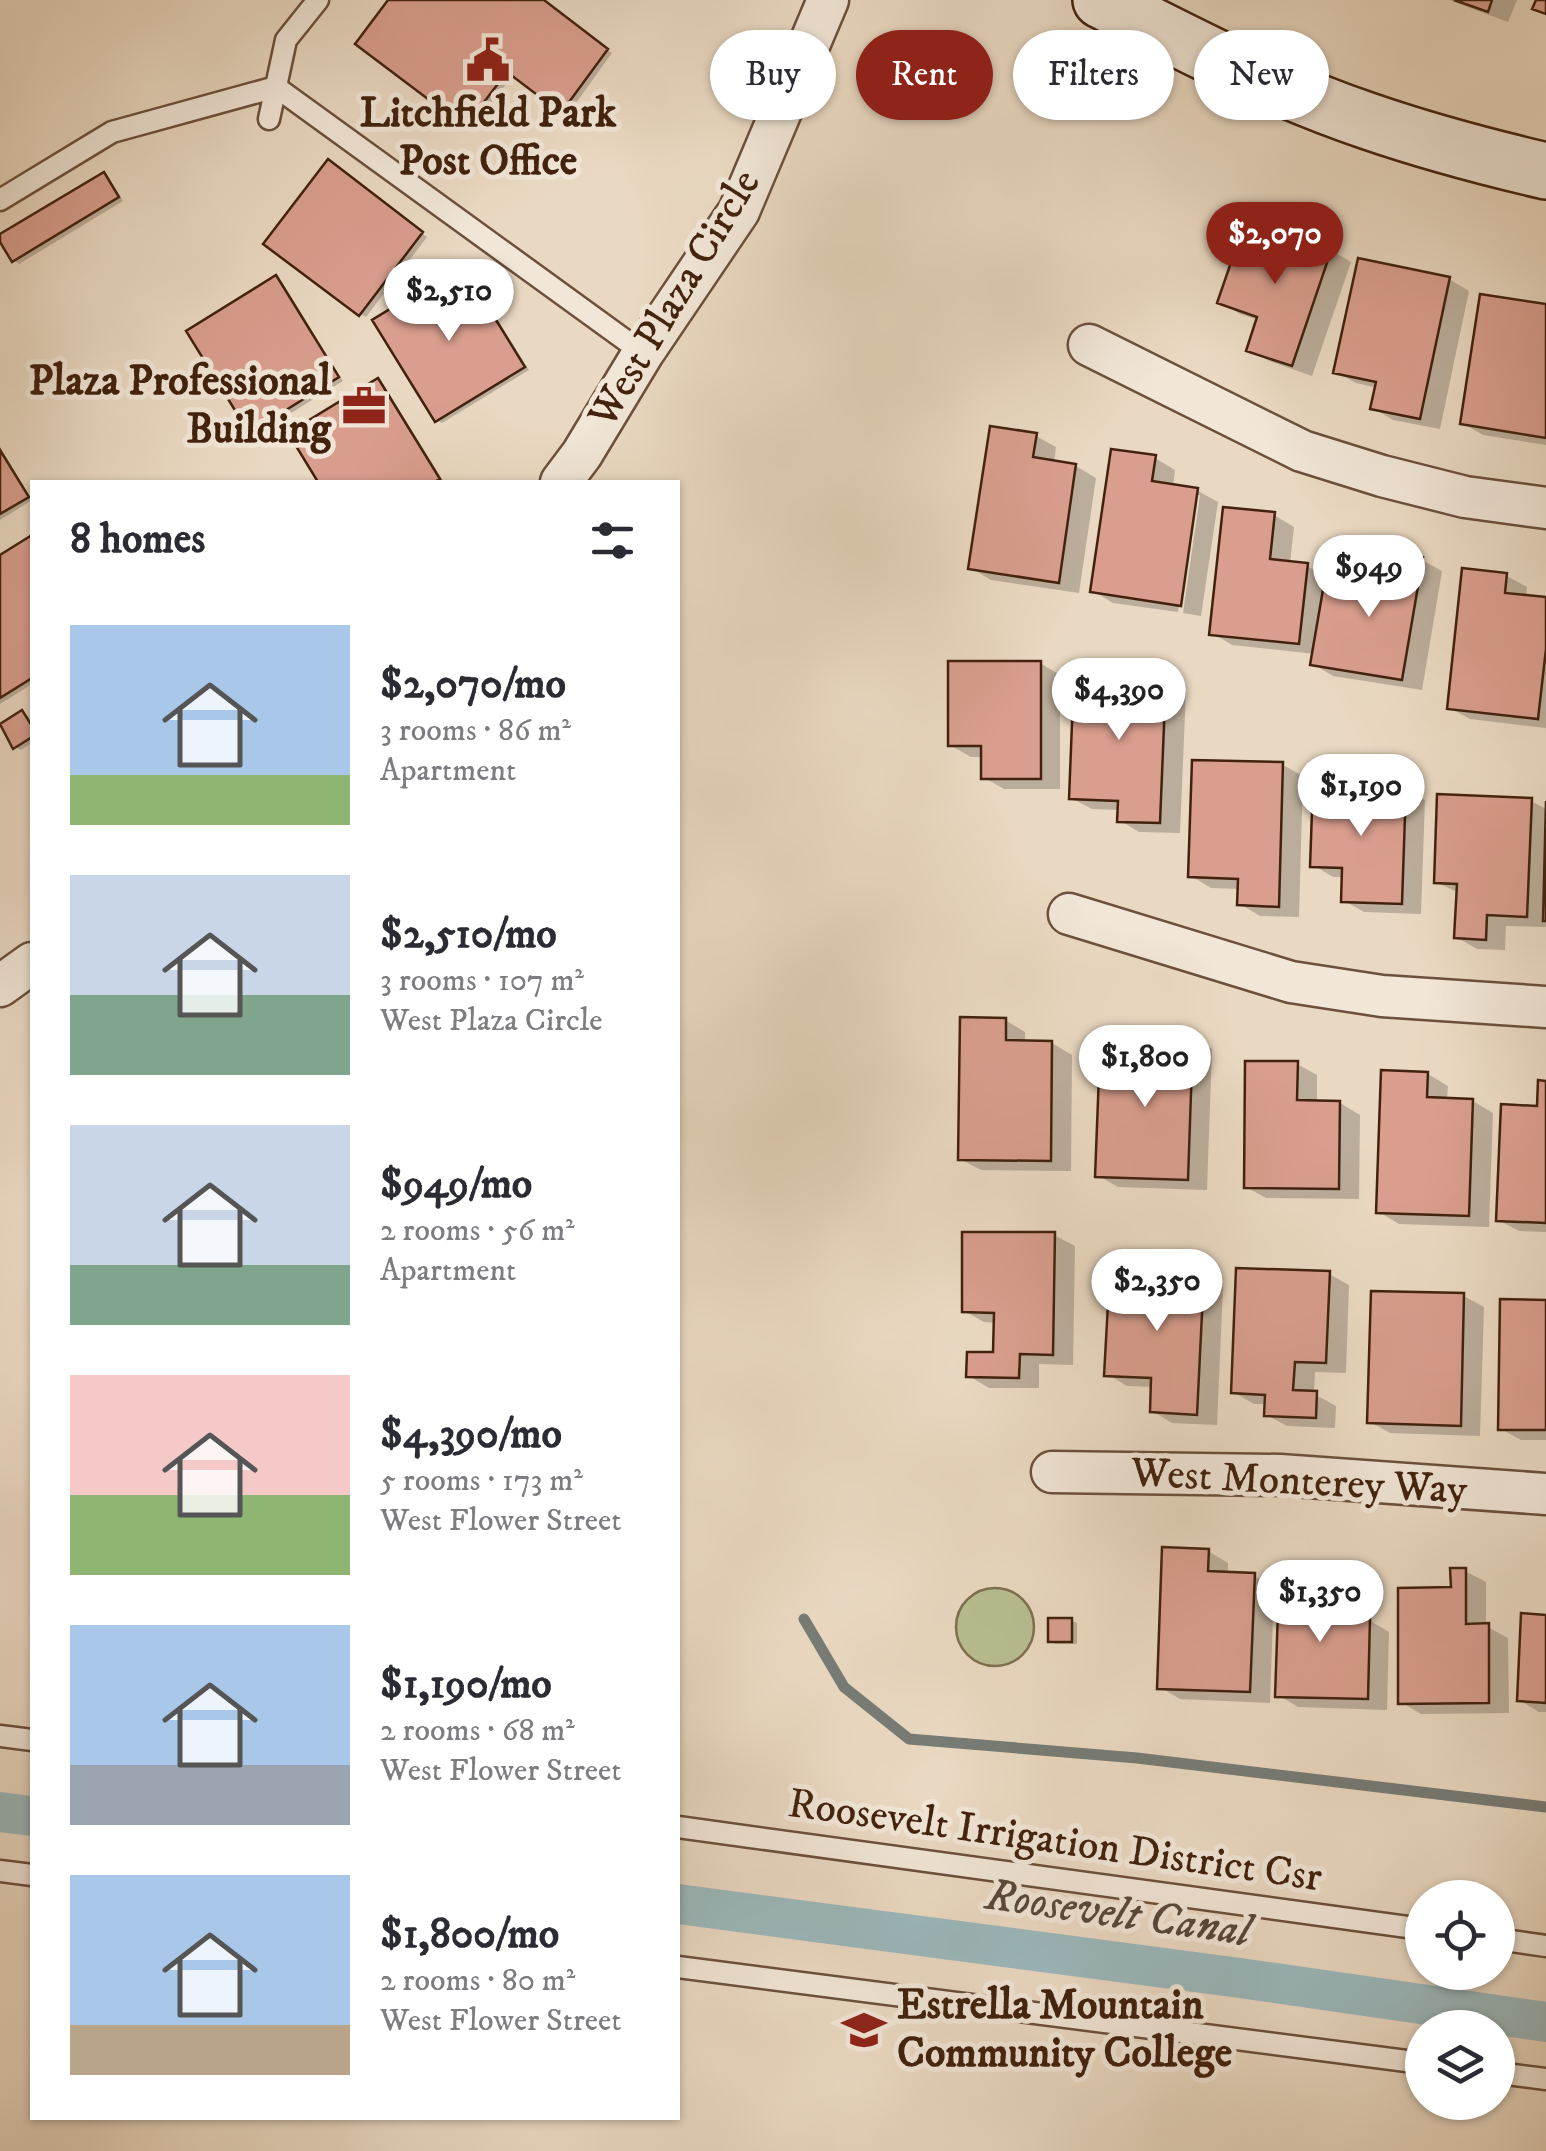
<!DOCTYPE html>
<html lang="en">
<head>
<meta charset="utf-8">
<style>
	:root { --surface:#fff; --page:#f2f2f3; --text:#2b2b33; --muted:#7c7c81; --accent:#8f2418 }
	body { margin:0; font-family:"IM FELL DW Pica",serif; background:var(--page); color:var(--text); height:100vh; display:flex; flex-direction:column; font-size:38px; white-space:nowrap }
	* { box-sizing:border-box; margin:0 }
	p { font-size:32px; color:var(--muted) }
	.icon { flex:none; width:55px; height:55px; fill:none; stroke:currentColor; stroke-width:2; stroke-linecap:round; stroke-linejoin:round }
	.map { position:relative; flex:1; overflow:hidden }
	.drawer { position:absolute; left:30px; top:480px; width:650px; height:1640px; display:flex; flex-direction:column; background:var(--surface); border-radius:0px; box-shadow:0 2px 8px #0004 }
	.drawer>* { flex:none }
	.top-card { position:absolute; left:710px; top:30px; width:685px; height:90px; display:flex; gap:20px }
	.fabs { position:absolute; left:1405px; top:1880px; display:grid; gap:20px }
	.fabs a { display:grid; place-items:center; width:110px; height:110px; border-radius:50%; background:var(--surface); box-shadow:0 2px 8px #0004; font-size:50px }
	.price { position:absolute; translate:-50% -85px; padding:0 22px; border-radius:35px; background:#fff; color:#222; font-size:32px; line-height:65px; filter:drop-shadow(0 2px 5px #0008) }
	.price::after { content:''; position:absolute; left:50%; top:60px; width:30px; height:22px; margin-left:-15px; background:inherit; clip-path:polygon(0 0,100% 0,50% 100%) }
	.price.selected { background:var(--accent); color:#fff }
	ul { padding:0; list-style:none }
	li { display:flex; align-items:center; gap:30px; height:250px; padding:0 40px }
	li span { display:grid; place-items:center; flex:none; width:280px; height:200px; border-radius:0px; color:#555 }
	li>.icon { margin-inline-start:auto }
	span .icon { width:120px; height:120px; fill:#fffc; stroke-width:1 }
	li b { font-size:42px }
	h2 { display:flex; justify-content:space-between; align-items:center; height:120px; padding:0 40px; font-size:42px }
	.tag { padding:0 35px; border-radius:45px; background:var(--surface); box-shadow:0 2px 8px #0004; font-size:35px; line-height:90px }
	.tag.selected { background:var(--accent); color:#fff }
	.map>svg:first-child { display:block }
	.green { fill:#b8bf92; stroke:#7d7050; stroke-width:2.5 }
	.shadow { fill:#0003 }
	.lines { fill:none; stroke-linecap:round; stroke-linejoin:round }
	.stream { stroke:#777c76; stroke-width:11 }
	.canal { stroke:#9bb8bc; stroke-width:40 }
	.building { fill:#d99e8e; stroke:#42220e; stroke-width:2.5 }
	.lane-casing { stroke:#6c503b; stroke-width:25 }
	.street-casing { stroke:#6c503b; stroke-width:45 }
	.secondary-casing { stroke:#42220e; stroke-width:60 }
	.lane { stroke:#f1e6d7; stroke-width:20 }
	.street { stroke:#f1e6d7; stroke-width:40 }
	.secondary { stroke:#f1e6d7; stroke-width:55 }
	.labels { text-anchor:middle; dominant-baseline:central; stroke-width:10; stroke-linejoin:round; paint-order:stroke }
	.poi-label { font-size:42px; font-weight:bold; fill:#42220e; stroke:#f1e6d7 }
	.street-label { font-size:42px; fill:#42220e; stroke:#f1e6d7 }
	.water-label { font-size:45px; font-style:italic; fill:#58483a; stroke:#f1e6d7 }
</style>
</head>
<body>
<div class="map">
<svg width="1546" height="2151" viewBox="0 0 1546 2151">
	<rect width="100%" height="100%" fill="#ead9c2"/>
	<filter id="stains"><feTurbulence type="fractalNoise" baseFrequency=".002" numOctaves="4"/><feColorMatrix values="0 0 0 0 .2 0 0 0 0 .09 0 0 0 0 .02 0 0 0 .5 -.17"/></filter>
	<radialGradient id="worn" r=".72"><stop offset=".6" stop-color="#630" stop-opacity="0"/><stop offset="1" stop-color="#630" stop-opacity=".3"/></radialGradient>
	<path class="green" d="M956 1627a39 39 0 1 1 78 0a39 39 0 1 1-78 0Z"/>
	<path class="shadow" d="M391 0H541L612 53 568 114 514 74 472 128 466 125Z
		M1449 0H1517L1508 22Z
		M334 166 427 237 366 317 360 314Z
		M104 175 109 178 123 201 19 264 14 260 0 237Z
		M1248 222 1331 250 1351 262 1312 376 1269 361 1249 350 1259 320 1240 314 1220 302Z
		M462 268 468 272 529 370 442 423 437 420Z
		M276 278 282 282 343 381 257 434 251 431Z
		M1449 279 1469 291 1440 429 1393 420 1373 408 1378 388 1356 383 1336 372Z
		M1546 307V445L1483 435 1462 423Z
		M378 381 383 384 444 482H321L291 434Z
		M1036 436 1056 447 1054 463 1076 466 1096 478 1079 593 991 580 971 568Z
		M0 447 32 500 0 520Z
		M1155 458 1175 470 1173 487 1198 491 1218 502 1201 616 1183 613 1200 495H1195L1178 612 1113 603 1093 591Z
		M1274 515 1294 527 1290 564 1307 566 1327 577V581L1376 589 1422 560 1442 571 1422 690 1333 676 1313 664 1315 654 1232 645 1212 633Z
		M32 538V684L0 704V558Z
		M1507 576 1527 587 1526 598 1546 600V728L1470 719 1450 708Z
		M1040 663 1060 675V789H1004L983 777V757H971L950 745Z
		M1165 680 1186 691 1180 833 1139 832 1119 820 1120 810 1092 809 1071 798Z
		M22 713 28 716 32 723V743L21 750 15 747Z
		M1283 765 1303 776 1299 917 1260 916 1240 904V889L1211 888 1191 876Z
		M1405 789 1425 800 1421 914 1364 912 1343 900 1344 877H1333L1313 865Z
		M1531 801 1546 809V927L1506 926 1505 950 1477 949 1456 937 1459 893 1436 882Z
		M1005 1020 1025 1032V1043H1052L1072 1055 1071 1171 981 1170 960 1159Z
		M1192 1038 1212 1049 1207 1190 1118 1187 1097 1175Z
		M1297 1064 1317 1075V1103H1340L1360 1115 1359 1199 1266 1198 1246 1187Z
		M1428 1074 1448 1086 1447 1100 1473 1101 1493 1113 1489 1227 1399 1224 1379 1212Z
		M1546 1083V1232L1519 1231 1498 1220 1539 1108Z
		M1054 1235 1075 1246 1073 1365 1039 1364V1388H989L969 1376 996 1355V1323L984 1322 964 1311Z
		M1329 1274 1349 1285 1346 1373 1315 1372 1314 1394 1336 1406 1335 1428 1287 1426 1267 1415V1404H1254L1233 1392Z
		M1203 1275 1223 1287 1217 1425 1172 1423 1152 1411 1153 1387 1127 1386 1107 1374Z
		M1464 1296 1484 1307 1480 1436 1390 1433 1370 1422Z
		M1546 1303V1440H1521L1501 1429Z
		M1208 1551 1228 1563V1575L1254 1576 1274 1587 1270 1703 1180 1699 1160 1687Z
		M1465 1571 1486 1582V1626L1508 1638 1509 1713 1421 1714 1401 1702 1453 1590Z
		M1339 1586 1359 1598V1620H1369L1389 1632 1387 1710 1298 1707 1278 1695Z
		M1546 1617V1712H1539L1519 1700Z
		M1071 1620 1077 1623V1644H1056L1050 1640Z"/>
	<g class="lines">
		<path class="stream" d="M804 1619 844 1687 909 1739 1137 1758 1546 1807"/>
		<path class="canal" d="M0 1812 32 1816
			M678 1904 1240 1978 1546 2022"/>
	</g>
	<path class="building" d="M388 0H544L608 49 561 113 507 72 465 127 355 44Z
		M1454 0H1492L1488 12Z
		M1536 0H1546V14L1532 9Z
		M328 159 423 232 359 316 263 244Z
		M104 172 119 197 12 262 0 242V234Z
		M1246 219 1332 248 1292 366 1246 351 1257 317 1217 303Z
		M1358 258 1450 277 1420 419 1370 409 1376 382 1333 373Z
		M462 265 525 367 435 422 372 320Z
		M276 275 339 377 249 433 186 331Z
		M1480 294 1546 304V438L1460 424Z
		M378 378 440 479 434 482H318L288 433Z
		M990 426 1037 433 1033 457 1076 464 1059 583 968 569Z
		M1111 449 1156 455 1152 481 1198 488 1181 606 1090 592Z
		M0 450 29 497 0 514Z
		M1223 507 1275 512 1270 559 1308 563 1299 644 1209 635Z
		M32 535V678L0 698V555Z
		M1380 550 1423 557 1402 680 1310 665 1325 578 1374 586Z
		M1462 568 1507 573 1505 593 1546 597V649L1538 719 1447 709Z
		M948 661H1041V779H981V746H948Z
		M1074 673 1166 677 1160 823 1117 822 1118 801 1069 799Z
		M22 710 32 726V737L13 749 0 724Z
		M1192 760 1283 762 1279 907 1237 905 1238 879 1188 877Z
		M1313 783 1406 786 1402 904 1341 902 1342 868 1310 867Z
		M1437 794 1532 798 1527 917 1487 915 1486 940 1454 938 1457 884 1434 883Z
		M1546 801V921H1543Z
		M960 1017 1006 1018V1040L1052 1041 1051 1161 958 1160Z
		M1147 1033 1193 1035 1188 1180 1095 1177 1100 1049 1146 1050Z
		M1245 1061H1298L1297 1100 1340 1101 1339 1189 1244 1188Z
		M1381 1070 1428 1072 1427 1097 1473 1099 1469 1216 1376 1213Z
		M1538 1080 1546 1081V1223L1496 1221 1501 1104 1537 1106Z
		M962 1232H1055L1053 1355 1020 1354 1019 1378 966 1377 967 1352H993L994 1313 962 1312Z
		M1110 1268 1204 1273 1197 1415 1150 1412 1151 1378 1104 1376Z
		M1236 1268 1330 1271 1326 1363 1295 1362 1293 1390 1317 1391 1316 1418 1264 1416 1265 1395 1231 1393Z
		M1371 1291 1464 1293 1461 1426 1367 1423Z
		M1500 1299 1546 1300V1430H1498Z
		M1162 1547 1209 1549 1208 1571 1255 1573 1250 1692 1157 1689Z
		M1450 1568H1466V1624L1489 1623V1703L1398 1704V1588L1451 1587Z
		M1279 1582 1340 1584 1339 1616 1370 1618 1368 1699 1275 1697Z
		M1521 1613 1546 1615V1703L1517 1701Z
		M1048 1618H1072V1642H1048Z"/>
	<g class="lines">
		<g class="lane-casing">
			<path id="lane" d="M269 119 286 40 318 0
				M0 200 112 132 276 87 643 353
				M0 1736 32 1740
				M678 1827 1422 1929
				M0 1871 32 1875
				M1498 1939 1546 1946
				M678 1967 1422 2063
				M1498 2073 1546 2079"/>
		</g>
		<g class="street-casing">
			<path id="street" d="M1089 345 1302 451 1382 476 1465 497 1546 508
				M561 482 582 454 643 353 739 211 828 0
				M1069 914 1291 982 1382 996 1546 1007
				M0 986 32 963
				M1052 1472 1280 1475 1546 1494"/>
		</g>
		<g class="secondary-casing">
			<path id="secondary" d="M1101 0C1187 44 1276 90 1368 121 1426 141 1486 157 1546 171"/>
		</g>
		<use href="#lane" class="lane"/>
		<use href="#street" class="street"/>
		<use href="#secondary" class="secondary"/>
	</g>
	<defs>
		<g id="civic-bare" transform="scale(3.45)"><path d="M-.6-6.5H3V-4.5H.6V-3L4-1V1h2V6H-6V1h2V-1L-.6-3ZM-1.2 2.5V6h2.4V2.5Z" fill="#8f2418" stroke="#f1e6d7" stroke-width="2.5" paint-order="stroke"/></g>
		<g id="office-bare" transform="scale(3.45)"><path d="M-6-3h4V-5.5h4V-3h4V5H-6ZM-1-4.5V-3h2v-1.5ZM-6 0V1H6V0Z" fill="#8f2418" stroke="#f1e6d7" stroke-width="2.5" paint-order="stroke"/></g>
		<g id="university-bare" transform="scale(3.45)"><path d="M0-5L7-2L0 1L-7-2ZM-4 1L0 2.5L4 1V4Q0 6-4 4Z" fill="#8f2418" stroke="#f1e6d7" stroke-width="2.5" paint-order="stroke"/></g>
	</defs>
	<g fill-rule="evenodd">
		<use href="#civic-bare" x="488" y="60"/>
		<use href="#office-bare" x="364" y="406"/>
		<use href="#university-bare" x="864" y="2030"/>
	</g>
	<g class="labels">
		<g class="poi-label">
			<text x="488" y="114">Litchfield Park<tspan x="488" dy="48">Post Office</tspan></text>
			<text x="331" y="382" text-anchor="end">Plaza Professional<tspan x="331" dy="48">Building</tspan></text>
			<text x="897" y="2006" text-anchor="start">Estrella Mountain<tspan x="897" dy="48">Community College</tspan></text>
		</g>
		<g class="street-label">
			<text transform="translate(675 299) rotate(-59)">West Plaza Circle</text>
			<text transform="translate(1299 1482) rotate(3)">West Monterey Way</text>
			<text transform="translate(1055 1841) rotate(8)">Roosevelt Irrigation District Csr</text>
		</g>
		<g class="water-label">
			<text transform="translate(1118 1914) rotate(8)">Roosevelt Canal</text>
		</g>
	</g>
	<rect width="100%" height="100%" filter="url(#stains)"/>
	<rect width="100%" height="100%" fill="url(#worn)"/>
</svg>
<div class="fabs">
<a><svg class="icon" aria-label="locate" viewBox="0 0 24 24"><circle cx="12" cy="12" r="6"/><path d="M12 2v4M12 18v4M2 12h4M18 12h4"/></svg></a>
<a><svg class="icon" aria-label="layers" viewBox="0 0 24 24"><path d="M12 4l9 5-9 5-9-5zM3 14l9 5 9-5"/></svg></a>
</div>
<b class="price selected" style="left:1275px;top:287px">$2,070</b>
<b class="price" style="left:449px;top:344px">$2,510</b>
<b class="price" style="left:1369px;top:620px">$949</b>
<b class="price" style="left:1119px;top:743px">$4,390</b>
<b class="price" style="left:1361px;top:839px">$1,190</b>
<b class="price" style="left:1145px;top:1110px">$1,800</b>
<b class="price" style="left:1157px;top:1334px">$2,350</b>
<b class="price" style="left:1320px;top:1645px">$1,350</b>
<div class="top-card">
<a class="tag">Buy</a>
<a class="tag selected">Rent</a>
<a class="tag">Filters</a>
<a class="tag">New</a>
</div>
<section class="drawer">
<h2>8 homes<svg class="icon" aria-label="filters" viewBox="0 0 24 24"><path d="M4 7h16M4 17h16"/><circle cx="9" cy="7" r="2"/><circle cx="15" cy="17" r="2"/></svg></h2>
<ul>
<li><span style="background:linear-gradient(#a9c7e8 75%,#8fb573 0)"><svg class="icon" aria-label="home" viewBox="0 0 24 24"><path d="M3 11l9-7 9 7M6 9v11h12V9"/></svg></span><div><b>$2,070/mo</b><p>3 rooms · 86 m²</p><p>Apartment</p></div></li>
<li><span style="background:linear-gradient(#c9d6e8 60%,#7fa58c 0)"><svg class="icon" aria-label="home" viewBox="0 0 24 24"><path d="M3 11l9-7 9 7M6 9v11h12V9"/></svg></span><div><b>$2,510/mo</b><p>3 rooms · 107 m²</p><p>West Plaza Circle</p></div></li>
<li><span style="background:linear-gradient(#c9d6e8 70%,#7fa58c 0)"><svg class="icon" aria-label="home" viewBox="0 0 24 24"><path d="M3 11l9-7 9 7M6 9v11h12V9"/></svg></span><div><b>$949/mo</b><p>2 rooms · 56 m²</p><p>Apartment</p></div></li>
<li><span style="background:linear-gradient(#f6c9c9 60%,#8fb573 0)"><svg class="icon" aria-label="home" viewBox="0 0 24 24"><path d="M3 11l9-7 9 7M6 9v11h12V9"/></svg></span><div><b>$4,390/mo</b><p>5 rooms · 173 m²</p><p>West Flower Street</p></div></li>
<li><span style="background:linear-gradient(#a9c7e8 70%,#9aa5b1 0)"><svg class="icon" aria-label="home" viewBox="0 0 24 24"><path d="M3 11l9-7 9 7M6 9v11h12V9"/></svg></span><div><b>$1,190/mo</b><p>2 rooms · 68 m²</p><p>West Flower Street</p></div></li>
<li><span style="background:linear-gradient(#a9c7e8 75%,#b9a48a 0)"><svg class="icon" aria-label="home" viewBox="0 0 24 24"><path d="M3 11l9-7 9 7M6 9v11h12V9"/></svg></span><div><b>$1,800/mo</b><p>2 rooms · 80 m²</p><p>West Flower Street</p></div></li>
</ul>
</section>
</div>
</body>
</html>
